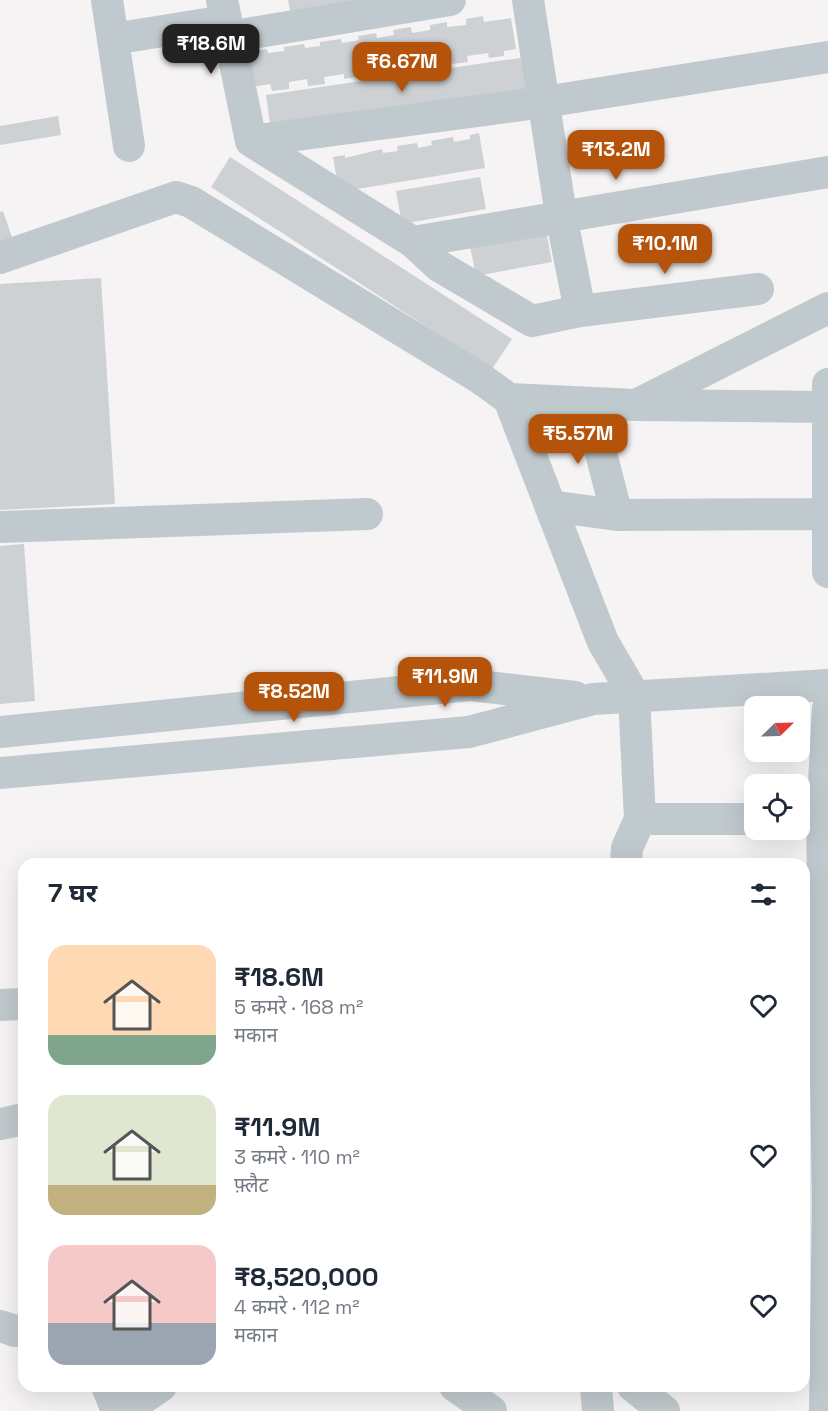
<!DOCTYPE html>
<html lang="hi">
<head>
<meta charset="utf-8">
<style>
	:root { --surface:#fff; --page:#f2f2f3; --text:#1f2937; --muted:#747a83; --accent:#b45309 }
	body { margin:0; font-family:"Space Grotesk","Noto Sans Devanagari",sans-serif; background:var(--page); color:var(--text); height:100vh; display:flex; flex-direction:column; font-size:22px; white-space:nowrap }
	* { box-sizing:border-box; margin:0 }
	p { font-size:20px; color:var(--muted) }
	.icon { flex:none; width:33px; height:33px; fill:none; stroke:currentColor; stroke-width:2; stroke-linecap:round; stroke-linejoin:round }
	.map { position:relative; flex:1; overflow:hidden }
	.panel { position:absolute; left:18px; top:858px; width:792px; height:534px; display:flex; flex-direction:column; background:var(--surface); border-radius:18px; box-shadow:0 6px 24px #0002 }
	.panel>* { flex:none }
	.needle { width:39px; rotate:67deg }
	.buttons { position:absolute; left:744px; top:696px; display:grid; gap:12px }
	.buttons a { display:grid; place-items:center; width:66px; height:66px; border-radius:12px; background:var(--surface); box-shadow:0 6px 24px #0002; font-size:30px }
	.price { position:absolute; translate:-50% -51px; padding:0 14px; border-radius:12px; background:var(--accent); color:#fff; font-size:20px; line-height:39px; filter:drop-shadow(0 2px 3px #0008) }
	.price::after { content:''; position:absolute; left:50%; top:36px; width:18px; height:14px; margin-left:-9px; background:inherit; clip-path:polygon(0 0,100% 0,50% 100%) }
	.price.on { background:#222; color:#fff }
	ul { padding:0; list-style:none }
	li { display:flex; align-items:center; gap:18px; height:150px; padding:0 30px }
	li span { display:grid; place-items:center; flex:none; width:168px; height:120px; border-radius:18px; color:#555 }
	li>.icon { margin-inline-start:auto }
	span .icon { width:72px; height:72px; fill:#fffc; stroke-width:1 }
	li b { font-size:26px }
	h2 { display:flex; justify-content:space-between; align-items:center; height:72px; padding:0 30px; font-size:26px }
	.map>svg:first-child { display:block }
	.building { fill:#cdd1d4 }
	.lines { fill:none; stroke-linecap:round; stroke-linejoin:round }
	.minor { stroke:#c0c9cd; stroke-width:32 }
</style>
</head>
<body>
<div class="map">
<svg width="828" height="1411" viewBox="0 0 828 1411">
	<rect width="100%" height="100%" fill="#f5f3f3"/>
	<path class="building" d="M288 0H387L291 16Z
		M483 16 484 22 511 18 516 49 504 51V56L489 58 488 53 467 56 468 62 452 64 451 58 432 61 433 67 418 69 417 63 396 66 397 72 382 74V68L361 71V76L344 79V74L324 77 325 84 308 86 307 79 289 82V89L272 91 270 84 245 88 248 52 267 49 268 53 284 51V47L304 44 305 48 320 46V42L341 39 342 43 359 40 358 36 376 33 377 38 394 35 393 30 411 27 412 33 430 30V25L447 22V27L466 25V19Z
		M533 56 539 92 271 131 266 95Z
		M58 116 61 135 0 145V126Z
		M479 133 485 168 339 192 333 157 345 155V158L382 149 383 153 398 151 397 146 417 143 418 148 432 145 431 141 453 137 454 142 470 139V135Z
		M230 157 512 339 492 369 211 187Z
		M480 177 486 209 402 224 396 191Z
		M3 211 16 249 0 254V212Z
		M546 231 552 262 476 276 470 246Z
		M101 278 115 504 0 510V284Z
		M24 544 35 701 0 704V546Z"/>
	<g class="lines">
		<path class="minor" d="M107 0 129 146
			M222 0 251 141 413 242 439 266 532 321 580 311 561 215 528 0
			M228 37 450 0
			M113 39 225 21
			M251 141 544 102 828 57
			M413 242 828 172
			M0 258 176 197 191 202 480 378 509 399 636 405 826 407
			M580 311 758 289
			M828 384V572
			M509 399 603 642 634 695 640 819
			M588 403 617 515
			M640 403 828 308
			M550 506 617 515 827 514
			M0 527 367 514
			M0 732 470 685 575 697
			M0 773 469 732 593 699 828 685
			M626 864 627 848 640 819H754
			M0 1005 24 1004
			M0 1124 24 1119
			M0 1326 15 1331 24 1330
			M107 1386 117 1411
			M455 1386 491 1411
			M596 1386 598 1411
			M633 1386 664 1411
			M124 1411 161 1386
			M825 1411 828 1204 822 819 828 709"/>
	</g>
</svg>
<div class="buttons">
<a><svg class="needle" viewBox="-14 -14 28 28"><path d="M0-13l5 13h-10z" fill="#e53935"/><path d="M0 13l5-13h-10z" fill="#747a83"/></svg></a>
<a><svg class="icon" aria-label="locate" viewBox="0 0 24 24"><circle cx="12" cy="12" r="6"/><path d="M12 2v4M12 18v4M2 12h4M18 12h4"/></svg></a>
</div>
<b class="price on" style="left:211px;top:75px">₹18.6M</b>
<b class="price" style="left:402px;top:93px">₹6.67M</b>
<b class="price" style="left:616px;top:181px">₹13.2M</b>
<b class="price" style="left:665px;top:275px">₹10.1M</b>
<b class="price" style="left:578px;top:465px">₹5.57M</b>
<b class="price" style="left:445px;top:708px">₹11.9M</b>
<b class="price" style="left:294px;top:723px">₹8.52M</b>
<section class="panel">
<h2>7 घर<svg class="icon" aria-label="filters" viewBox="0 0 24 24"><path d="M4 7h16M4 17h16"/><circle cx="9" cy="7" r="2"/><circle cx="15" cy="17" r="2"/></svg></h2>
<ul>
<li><span style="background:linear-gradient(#ffd9b3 75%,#7fa58c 0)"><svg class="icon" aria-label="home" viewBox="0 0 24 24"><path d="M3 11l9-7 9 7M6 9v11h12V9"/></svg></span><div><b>₹18.6M</b><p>5 कमरे · 168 m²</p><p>मकान</p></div><svg class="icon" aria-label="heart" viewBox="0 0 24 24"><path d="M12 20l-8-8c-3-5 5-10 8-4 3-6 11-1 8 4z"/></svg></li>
<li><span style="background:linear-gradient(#dfe7d0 75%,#c2b280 0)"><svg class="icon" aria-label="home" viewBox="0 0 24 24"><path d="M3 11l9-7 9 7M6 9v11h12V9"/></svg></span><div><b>₹11.9M</b><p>3 कमरे · 110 m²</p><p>फ़्लैट</p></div><svg class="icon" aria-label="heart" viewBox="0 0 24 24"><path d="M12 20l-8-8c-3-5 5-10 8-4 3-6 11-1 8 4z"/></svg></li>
<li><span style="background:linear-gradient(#f6c9c9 65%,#9aa5b1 0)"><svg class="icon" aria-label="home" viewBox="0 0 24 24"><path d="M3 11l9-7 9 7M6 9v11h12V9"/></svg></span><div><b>₹8,520,000</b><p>4 कमरे · 112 m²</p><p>मकान</p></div><svg class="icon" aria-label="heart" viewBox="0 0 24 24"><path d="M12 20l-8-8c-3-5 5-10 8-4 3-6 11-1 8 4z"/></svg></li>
</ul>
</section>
</div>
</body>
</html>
